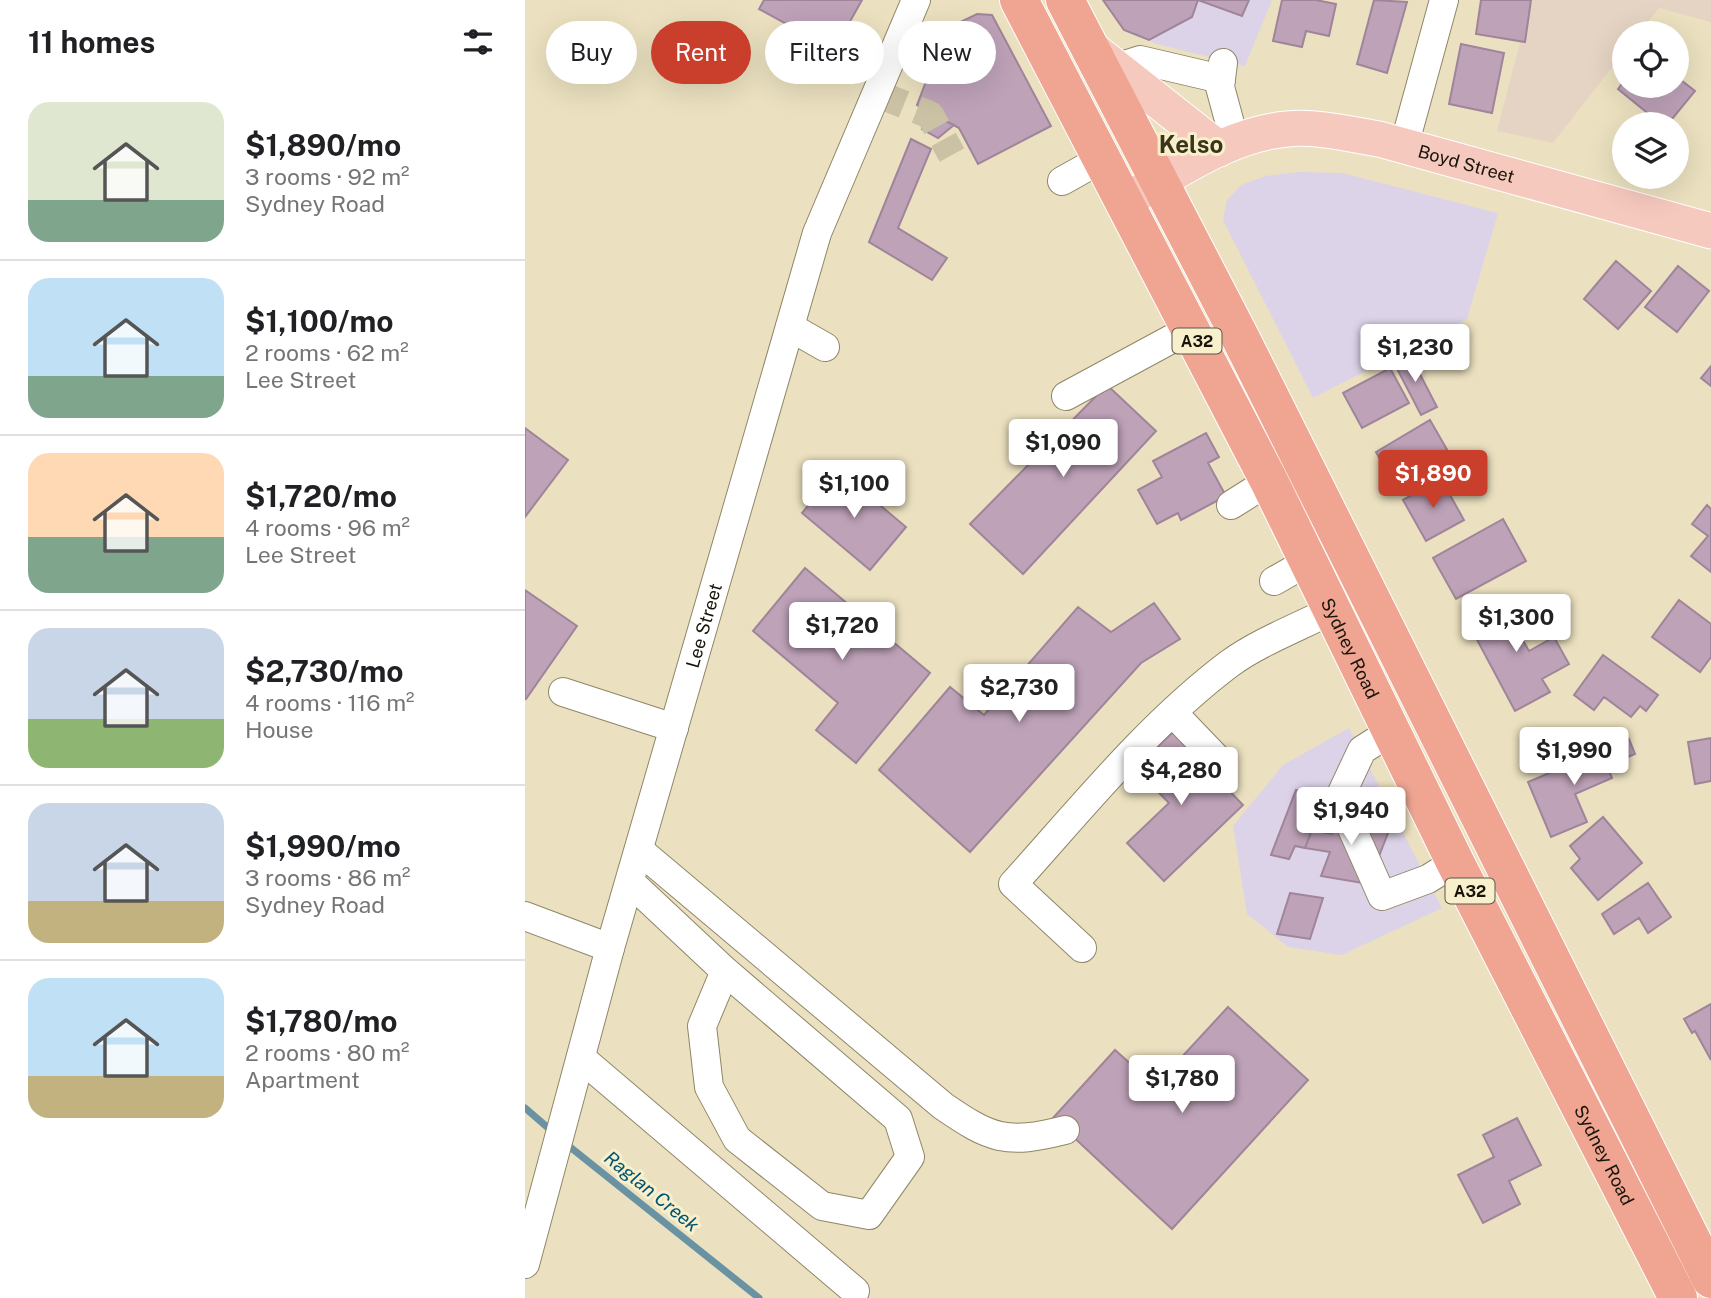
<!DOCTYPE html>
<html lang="en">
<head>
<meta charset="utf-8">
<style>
	:root { --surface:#fff; --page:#f2f2f2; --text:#202124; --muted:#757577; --line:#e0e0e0; --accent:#ca3e2c }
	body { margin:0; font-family:"Public Sans",sans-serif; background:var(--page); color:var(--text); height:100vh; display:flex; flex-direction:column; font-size:26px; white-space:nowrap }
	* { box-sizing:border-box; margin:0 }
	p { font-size:23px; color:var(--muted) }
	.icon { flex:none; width:38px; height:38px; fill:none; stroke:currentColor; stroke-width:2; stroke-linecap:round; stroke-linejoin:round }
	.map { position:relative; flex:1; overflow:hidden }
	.panel { display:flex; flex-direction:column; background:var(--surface); width:525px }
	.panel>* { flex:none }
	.guide { position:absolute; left:21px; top:21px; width:665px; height:63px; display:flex; gap:14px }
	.buttons { position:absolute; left:1087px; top:21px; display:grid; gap:14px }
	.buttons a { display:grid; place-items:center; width:77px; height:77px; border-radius:50%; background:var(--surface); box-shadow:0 7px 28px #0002; font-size:35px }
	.price { position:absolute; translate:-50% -60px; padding:0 16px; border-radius:7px; background:#fff; color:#222; font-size:23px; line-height:46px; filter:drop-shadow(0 2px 4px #0008) }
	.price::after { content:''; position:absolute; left:50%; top:42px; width:21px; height:16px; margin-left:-10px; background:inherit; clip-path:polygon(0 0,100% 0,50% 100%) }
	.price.current { background:var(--accent); color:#fff }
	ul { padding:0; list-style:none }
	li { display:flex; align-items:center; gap:21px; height:175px; padding:0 28px }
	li+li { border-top:2px solid var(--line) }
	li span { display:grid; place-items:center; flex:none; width:196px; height:140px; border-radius:21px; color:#555 }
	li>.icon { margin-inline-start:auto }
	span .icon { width:84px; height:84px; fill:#fffc; stroke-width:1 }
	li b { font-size:30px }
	h2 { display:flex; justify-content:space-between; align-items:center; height:84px; padding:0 28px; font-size:30px }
	.chip { padding:0 24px; border-radius:32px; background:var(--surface); box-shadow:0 7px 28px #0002; font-size:24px; line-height:63px }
	.chip.current { background:var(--accent); color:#fff }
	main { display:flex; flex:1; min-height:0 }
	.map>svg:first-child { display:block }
	.commercial { fill:#dcd3e8 }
	.education { fill:#e5d4c3 }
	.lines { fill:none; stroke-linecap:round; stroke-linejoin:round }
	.stream { stroke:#6992a2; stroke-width:7 }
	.building { fill:#bea2b8; stroke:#9f849a; stroke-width:2 }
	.minor-tunnel { stroke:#cbc2a5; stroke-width:28; stroke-dasharray:28 14; stroke-linecap:butt }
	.minor-casing { stroke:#8f8668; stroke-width:30 }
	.major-casing { stroke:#fff; stroke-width:37 }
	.highway-casing { stroke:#fff; stroke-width:40 }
	.minor { stroke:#fff; stroke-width:28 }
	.major { stroke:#f6c9be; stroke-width:35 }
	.highway { stroke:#f0a593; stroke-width:38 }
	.labels { text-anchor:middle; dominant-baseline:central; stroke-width:6; stroke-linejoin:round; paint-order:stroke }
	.shield { fill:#f8efcd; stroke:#5b5644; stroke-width:2 }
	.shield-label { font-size:16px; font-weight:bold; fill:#181409 }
	.street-label { font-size:18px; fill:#181409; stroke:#f8efcd }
	.water-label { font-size:19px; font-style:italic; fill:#00546f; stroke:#f8efcd }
	.district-label { font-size:24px; font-weight:bold; fill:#3c3418; stroke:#f8efcd }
</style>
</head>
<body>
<main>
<section class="panel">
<h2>11 homes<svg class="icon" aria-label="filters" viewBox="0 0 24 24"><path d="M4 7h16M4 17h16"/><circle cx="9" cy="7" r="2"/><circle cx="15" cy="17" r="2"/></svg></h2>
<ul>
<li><span style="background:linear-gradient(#dfe7d0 70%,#7fa58c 0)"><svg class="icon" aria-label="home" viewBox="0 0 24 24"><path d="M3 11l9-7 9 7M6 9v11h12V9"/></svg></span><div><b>$1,890/mo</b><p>3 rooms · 92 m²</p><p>Sydney Road</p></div></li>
<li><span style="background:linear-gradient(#bfe0f5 70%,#7fa58c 0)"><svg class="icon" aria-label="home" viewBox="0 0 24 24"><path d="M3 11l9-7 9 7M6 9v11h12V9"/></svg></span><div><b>$1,100/mo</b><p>2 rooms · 62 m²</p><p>Lee Street</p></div></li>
<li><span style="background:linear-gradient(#ffd9b3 60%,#7fa58c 0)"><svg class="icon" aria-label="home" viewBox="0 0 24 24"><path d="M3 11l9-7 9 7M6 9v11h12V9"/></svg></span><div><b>$1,720/mo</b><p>4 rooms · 96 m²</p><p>Lee Street</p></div></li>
<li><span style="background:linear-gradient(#c9d6e8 65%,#8fb573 0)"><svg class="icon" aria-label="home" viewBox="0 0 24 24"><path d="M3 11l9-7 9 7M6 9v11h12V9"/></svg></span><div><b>$2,730/mo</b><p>4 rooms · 116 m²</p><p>House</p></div></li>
<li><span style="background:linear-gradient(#c9d6e8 70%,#c2b280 0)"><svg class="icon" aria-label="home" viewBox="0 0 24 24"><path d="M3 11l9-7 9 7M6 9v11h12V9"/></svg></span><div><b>$1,990/mo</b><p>3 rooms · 86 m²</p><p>Sydney Road</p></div></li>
<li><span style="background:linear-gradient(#bfe0f5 70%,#c2b280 0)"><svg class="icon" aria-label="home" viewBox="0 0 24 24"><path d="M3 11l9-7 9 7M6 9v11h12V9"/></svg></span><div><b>$1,780/mo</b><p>2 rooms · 80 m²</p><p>Apartment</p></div></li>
</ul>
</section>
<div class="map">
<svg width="1186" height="1298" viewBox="0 0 1186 1298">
	<rect width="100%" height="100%" fill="#ebe1c0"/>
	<path class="commercial" d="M578 0H747L720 66 632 44 599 30Z
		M774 172 817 173 973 213 942 319 788 398 698 220 702 200 716 185 741 176Z
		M824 728 917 908 817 955 763 947 722 914 708 826 758 765Z"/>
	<path class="education" d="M1006 0H1186V22L1134 8 1114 33H1099V52L1028 143 972 131Z"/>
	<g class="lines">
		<path class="stream" d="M0 1108 29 1133
			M40 1143 234 1298"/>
	</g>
	<path class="building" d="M239 0H337L309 50 234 9Z
		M578 0H724L717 16 673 0 667 17 624 40 599 30Z
		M757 0H791L811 4 804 36 781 31 777 47 748 41Z
		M849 0 882 2 862 73 832 64Z
		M956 0H1006L1000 42 951 34Z
		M452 14 467 15 526 126 453 164 434 128 392 105 421 29Z
		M936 44 979 53 967 113 924 104Z
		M1152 77 1170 91 1143 124H1136L1093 89 1099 81V86H1152Z
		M406 113 414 118 429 125 413 138 397 129Z
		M386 139 406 149 373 228 422 258 407 280 344 242Z
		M1091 261 1126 291 1093 329 1059 299Z
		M1153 266 1184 291 1152 332 1120 307Z
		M884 353 912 407 896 415 868 361Z
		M1186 366V386L1176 378Z
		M865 368 884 403 837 428 818 393Z
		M582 385 631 431 498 574 445 524Z
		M905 420 928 460 887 483 874 460 860 468 851 452Z
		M0 428 43 460 0 517Z
		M681 433 694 457 683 463 701 496 656 520 653 513 632 524 613 490 637 477 628 461Z
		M313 470 381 527 345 570 277 513Z
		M916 479 939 520 901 541 878 500Z
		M1182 505 1186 509V572L1166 556 1183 536 1167 524Z
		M978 519 1001 561 931 599 908 558Z
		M280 568 405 673 331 763 291 730 313 703 228 631Z
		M0 590 52 626 1 699H0Z
		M987 597 1002 624 992 630 1004 651 1029 637 1044 664 1017 679 1025 692 990 711 942 621Z
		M1154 600 1186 624V657L1175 672 1127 637Z
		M629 603 655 639 616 663 445 852 354 770 425 687 459 715 553 607 586 632Z
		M1078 655 1133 695 1121 711 1115 706 1106 717 1079 697 1069 710 1049 695Z
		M648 732 718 805 639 881 602 843 644 803 610 768Z
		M1186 738V781L1170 784 1163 742Z
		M1104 739 1110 754 1082 766 1087 778 1050 794 1062 822 1026 837 1003 782Z
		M771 790 805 796 792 831 787 830 780 848 770 846 764 859 746 855Z
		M815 813 867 823 843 884 796 876 805 852 780 848 787 830 807 834Z
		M1078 817 1117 863 1073 900 1046 868 1055 859 1045 846Z
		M1123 883 1146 917 1123 933 1114 918 1089 934 1077 914Z
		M765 893 798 898 785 939 752 934Z
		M1186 1004V1060L1170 1031 1167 1033 1159 1019Z
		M703 1007 783 1080 647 1229 528 1118 590 1050 630 1086Z
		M992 1118 1016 1165 984 1181 995 1204 958 1223 933 1175 969 1157 958 1135Z"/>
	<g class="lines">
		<path class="minor-tunnel" d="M353 94 405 115 427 155"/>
		<g class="minor-casing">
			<g id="minor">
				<path d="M698 63 695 87 710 142"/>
				<path d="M590 68 615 60 696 79"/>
				<path d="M879 146 919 0"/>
				<path d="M537 181 578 158"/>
				<path d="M265 327 300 347"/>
				<path d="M541 396 665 329"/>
				<path d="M706 505 744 481"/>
				<path d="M749 581 784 561"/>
				<path d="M38 692 149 728"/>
				<path d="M648 713 697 764"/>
				<path d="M867 731 837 750 814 799 857 896 903 879 930 862"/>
				<path d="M114 850 418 1106C466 1139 481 1145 540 1130"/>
				<path d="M105 882 200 971 373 1119 385 1157 344 1215 297 1206 212 1139 184 1087 177 1026 200 971"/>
				<path d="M0 916 85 948"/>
				<path d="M557 948 488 884C556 809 622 726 704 664 734 642 774 627 807 610"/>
				<path d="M56 1058 330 1291"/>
				<path id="s1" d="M0 1264 85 948 292 233 391 0"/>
			</g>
		</g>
		<g class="major-casing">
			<g id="major">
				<path d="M566 48 694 149"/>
				<path id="s2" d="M609 196C656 169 706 134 762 129 793 126 824 134 854 139L1186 231"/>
			</g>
		</g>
		<g class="highway-casing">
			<g id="highway">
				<path id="s3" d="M494 0 744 481 930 862 1153 1298"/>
				<path d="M540 0 715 337 1186 1279"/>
			</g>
		</g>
		<use href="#minor" class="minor"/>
		<use href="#major" class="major"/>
		<use href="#highway" class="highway"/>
	</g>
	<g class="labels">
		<g class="shield">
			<rect x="647.5" y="328.5" width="49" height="25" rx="5"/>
			<rect x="920.5" y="878.5" width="49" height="25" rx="5"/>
		</g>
		<g class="shield-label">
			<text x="672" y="341">A32</text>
			<text x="945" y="891">A32</text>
		</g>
		<g class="street-label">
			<text stroke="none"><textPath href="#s2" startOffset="352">Boyd Street</textPath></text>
			<text stroke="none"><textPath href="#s1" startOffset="663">Lee Street</textPath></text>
			<text stroke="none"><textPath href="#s3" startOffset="728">Sydney Road</textPath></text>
			<text stroke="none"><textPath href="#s3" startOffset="1295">Sydney Road</textPath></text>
		</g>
		<g class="water-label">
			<text transform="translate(127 1191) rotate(39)">Raglan Creek</text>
		</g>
		<g class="district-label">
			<text x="666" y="144">Kelso</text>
		</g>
	</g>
</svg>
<div class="buttons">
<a><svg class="icon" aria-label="locate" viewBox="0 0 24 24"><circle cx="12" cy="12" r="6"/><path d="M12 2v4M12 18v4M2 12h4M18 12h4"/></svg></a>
<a><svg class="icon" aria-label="layers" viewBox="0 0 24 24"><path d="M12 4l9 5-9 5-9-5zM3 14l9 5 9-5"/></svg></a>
</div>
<b class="price" style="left:890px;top:384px">$1,230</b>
<b class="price" style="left:538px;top:479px">$1,090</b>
<b class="price current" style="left:908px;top:510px">$1,890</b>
<b class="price" style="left:329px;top:520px">$1,100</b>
<b class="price" style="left:991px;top:654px">$1,300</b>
<b class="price" style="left:317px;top:662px">$1,720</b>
<b class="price" style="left:494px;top:724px">$2,730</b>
<b class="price" style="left:1049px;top:787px">$1,990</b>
<b class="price" style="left:656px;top:807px">$4,280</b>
<b class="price" style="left:826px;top:847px">$1,940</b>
<b class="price" style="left:657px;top:1115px">$1,780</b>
<div class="guide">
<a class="chip">Buy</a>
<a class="chip current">Rent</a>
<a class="chip">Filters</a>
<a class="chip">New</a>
</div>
</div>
</main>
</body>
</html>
